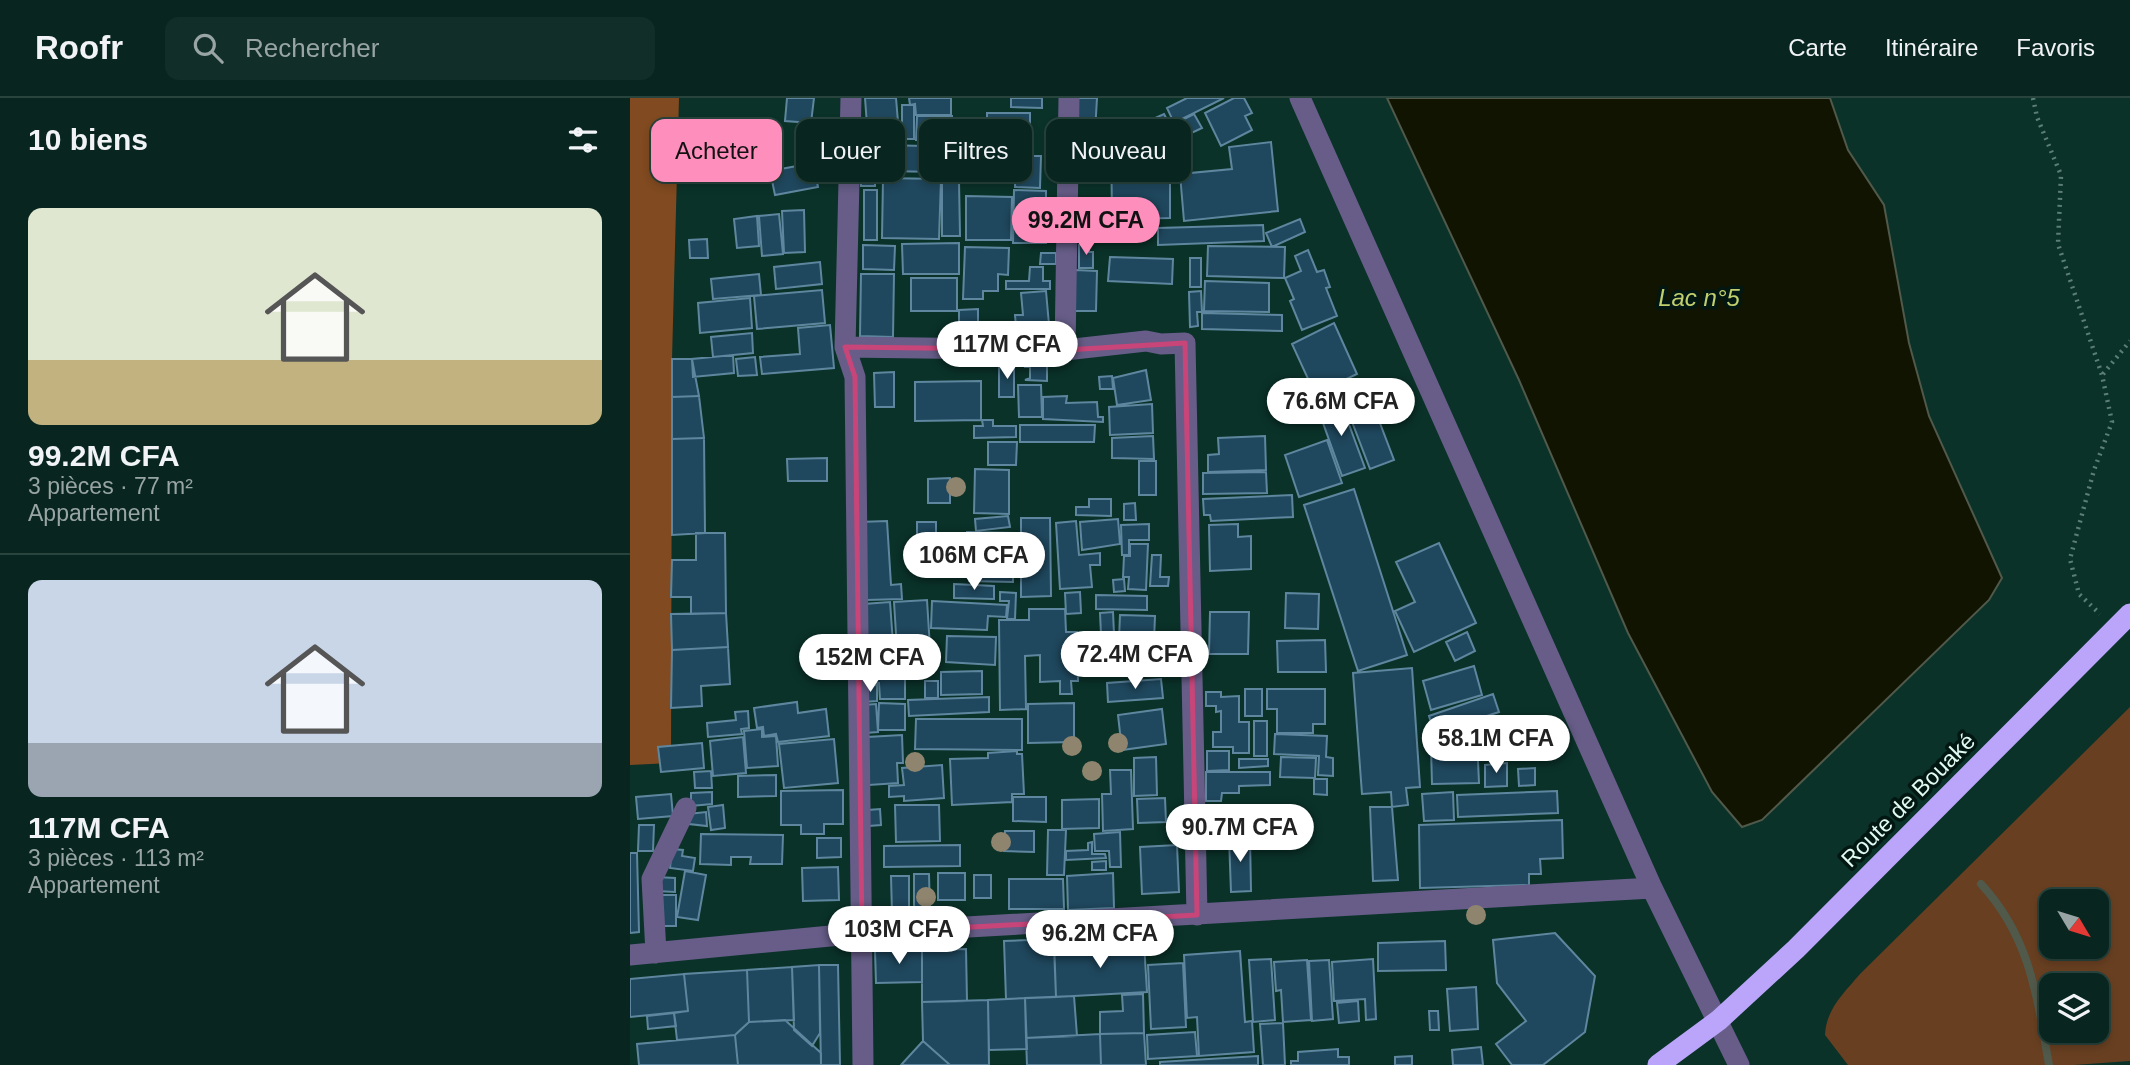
<!DOCTYPE html>
<html lang="fr">
<head>
<meta charset="utf-8">
<style>
	:root { --surface:#08261f; --page:#112e28; --text:#f1f3f6; --muted:#98a5a4; --line:#29433d; --accent:#fe8ebc }
	body { margin:0; font-family:Arial,sans-serif; background:var(--page); color:var(--text); height:100vh; display:flex; flex-direction:column; font-size:26px; white-space:nowrap }
	* { box-sizing:border-box; margin:0 }
	p { font-size:23px; color:var(--muted) }
	.icon { flex:none; width:38px; height:38px; fill:none; stroke:currentColor; stroke-width:2; stroke-linecap:round; stroke-linejoin:round }
	.map { position:relative; flex:1; overflow:hidden }
	.side { display:flex; flex-direction:column; background:var(--surface); width:630px }
	.side>* { flex:none }
	.hud { position:absolute; left:21px; top:21px; width:665px; height:63px; display:flex; gap:14px }
	.needle { width:46px; rotate:128deg }
	.buttons { position:absolute; left:1409px; top:791px; display:grid; gap:14px }
	.buttons a { display:grid; place-items:center; width:70px; height:70px; border-radius:14px; background:var(--surface); box-shadow:0 4px 10px #0003,0 0 0 2px var(--line); font-size:35px }
	.price { position:absolute; translate:-50% -60px; padding:0 16px; border-radius:24px; background:#fff; color:#222; font-size:23px; line-height:46px; filter:drop-shadow(0 2px 4px #0008) }
	.price::after { content:''; position:absolute; left:50%; top:42px; width:21px; height:16px; margin-left:-10px; background:inherit; clip-path:polygon(0 0,100% 0,50% 100%) }
	.price.active { background:var(--accent); color:#111 }
	ul { padding:0; list-style:none }
	li { display:grid; align-content:center; gap:14px; height:371px; padding:0 28px }
	li+li { border-top:2px solid var(--line) }
	li span { display:grid; place-items:center; height:217px; border-radius:14px; color:#555 }
	li>.icon { margin-inline-start:auto }
	span .icon { width:126px; height:126px; fill:#fffc; stroke-width:1 }
	li b { font-size:30px }
	h2 { display:flex; justify-content:space-between; align-items:center; height:84px; padding:0 28px; font-size:30px }
	.pill { padding:0 24px; border-radius:14px; background:var(--surface); box-shadow:0 4px 10px #0003,0 0 0 2px var(--line); font-size:24px; line-height:63px }
	.pill.active { background:var(--accent); color:#111 }
	header { display:flex; align-items:center; gap:42px; box-sizing:border-box; height:98px; padding:0 35px; background:var(--surface); border-bottom:2px solid var(--line) }
	header strong { font-size:33px }
	nav { display:flex; gap:38px; margin-inline-start:auto; font-size:24px }
	.search { width:490px; height:63px; background:var(--page); display:flex; align-items:center; gap:18px; box-sizing:border-box; padding:0 24px; border-radius:14px; color:var(--muted); font-size:26px }
	main { display:flex; flex:1; min-height:0 }
	.map>svg:first-child { display:block }
	.green { fill:#683f21; fill-rule:evenodd }
	.forest { fill:#814a20 }
	.water { fill:#121402; stroke:#50594a; stroke-width:2 }
	.lines { fill:none; stroke-linecap:round; stroke-linejoin:round }
	.stream { stroke:#50594a; stroke-width:8 }
	.building { fill:#1f475d; stroke:#5e879f; stroke-width:2 }
	.path { stroke:#5b7e75; stroke-width:4.5; stroke-dasharray:2 5; stroke-linecap:butt }
	.minor { stroke:#675d88; stroke-width:21 }
	.highway { stroke:#bba5fb; stroke-width:21 }
	.tree { fill:#8f856e }
	.marked { fill:none; stroke:#c84579; stroke-width:5; stroke-linejoin:round }
	.labels { text-anchor:middle; dominant-baseline:central; stroke-width:7; stroke-linejoin:round; paint-order:stroke }
	.street-label { font-size:23px; fill:#e1fbf3; stroke:#031712 }
	.water-label { font-size:24px; font-style:italic; fill:#c2cf6e; stroke:#031712 }
</style>
</head>
<body>
<header>
<strong>Roofr</strong>
<div class="search"><svg class="icon" aria-label="search" viewBox="0 0 24 24"><circle cx="10" cy="10" r="6"/><path d="M15 15l6 6"/></svg>Rechercher</div>
<nav><a>Carte</a><a>Itinéraire</a><a>Favoris</a></nav>
</header>
<main>
<section class="side">
<h2>10 biens<svg class="icon" aria-label="filters" viewBox="0 0 24 24"><path d="M4 7h16M4 17h16"/><circle cx="9" cy="7" r="2"/><circle cx="15" cy="17" r="2"/></svg></h2>
<ul>
<li><span style="background:linear-gradient(#dfe7d0 70%,#c2b280 0)"><svg class="icon" aria-label="home" viewBox="0 0 24 24"><path d="M3 11l9-7 9 7M6 9v11h12V9"/></svg></span><div><b>99.2M CFA</b><p>3 pièces · 77 m²</p><p>Appartement</p></div></li>
<li><span style="background:linear-gradient(#c9d6e8 75%,#9aa5b1 0)"><svg class="icon" aria-label="home" viewBox="0 0 24 24"><path d="M3 11l9-7 9 7M6 9v11h12V9"/></svg></span><div><b>117M CFA</b><p>3 pièces · 113 m²</p><p>Appartement</p></div></li>
</ul>
</section>
<div class="map">
<svg width="1500" height="967" viewBox="0 0 1500 967">
	<rect width="100%" height="100%" fill="#0a3229"/>
	<path class="green" d="M1500 609V963L1444 967H1218L1195 937C1196 911 1214 895 1230 876ZM1421 803H1466V849H1421ZM1421 887H1466V933H1421Z"/>
	<path class="forest" d="M0 0H49L42 261 41 665 0 667Z"/>
	<path class="water" d="M757 0H1200L1218 52 1254 107 1279 245 1299 318 1372 480 1359 502 1132 722 1112 729 1082 694 998 535 889 282Z"/>
	<g class="lines">
		<path class="stream" d="M1351 786C1400 839 1407 898 1419 967"/>
	</g>
	<path class="building" d="M157 0H184L181 25 155 23Z
		M235 0H266L268 24 237 27Z
		M279 0H321V17H286L285 6 280 7Z
		M381 0H412V10L381 9Z
		M443 0H467L465 34H441Z
		M557 0H594L544 25 537 10Z
		M604 0H614L622 15 615 18 622 32 591 48 575 15Z
		M272 7H284V41H272Z
		M357 15H400V27L357 26Z
		M534 16 545 37 536 42 523 21Z
		M564 16 572 30 553 39 546 25Z
		M287 18H322L321 43 286 42Z
		M481 27 529 29 530 61 540 60V120L482 121Z
		M355 30 398 31V44L355 43Z
		M641 44 648 113 554 123 550 76 602 71 599 49Z
		M254 47 333 49V67H309V74L254 73Z
		M386 58H411L410 90 385 89Z
		M183 65 188 89 145 97 140 73Z
		M230 69H245V88H231Z
		M253 80 311 81 309 141 252 140Z
		M329 83 330 138H312V84Z
		M234 92H247V142H234Z
		M384 92 416 93V145H383Z
		M336 98 382 99 381 142H336Z
		M174 112 175 154 154 155 152 113Z
		M149 116 153 156 132 158 129 118Z
		M127 118 129 148 107 150 104 121Z
		M670 121 675 134 642 149 636 135Z
		M633 127 634 143 528 147V130Z
		M77 141 78 160H60L59 142Z
		M329 145V176H273L272 146Z
		M233 147 265 148 264 172 233 171Z
		M449 147H459V154H463V170H449Z
		M578 148 655 149 654 180 577 178Z
		M335 149 379 150 378 177 368 176V193H353V201H333Z
		M678 152 687 174 694 172 700 189 696 190 707 218 672 232 660 203 664 201 655 180 671 173 665 158Z
		M411 155H426V166H410Z
		M480 159 543 161 542 186 478 183Z
		M560 160H571V189H560Z
		M190 164 192 186 146 191 144 169Z
		M400 169H413V183H420V191H376V183H399Z
		M445 172 467 173 466 213H444Z
		M129 176 131 197 83 201 81 181Z
		M231 176H264L263 239 230 238Z
		M281 180H327V213H281Z
		M575 183 639 185V214L574 213Z
		M192 192 195 225 127 231 124 198Z
		M416 193 420 238 387 241 385 217H393L391 195Z
		M571 193 572 214H567L568 228 560 229 559 194Z
		M120 200 122 230 70 235 68 205Z
		M348 211V232H329V212Z
		M572 215 652 217V233L572 231Z
		M704 225 727 276 685 296 662 246Z
		M200 227 204 270 132 276 130 259 170 256 168 230Z
		M122 235 123 255 83 259 81 239Z
		M103 257 104 275 63 279 62 261Z
		M125 259 127 277 108 278 106 261Z
		M42 261H62L69 298 42 299Z
		M395 262 417 263V283L395 282 400 280V269H395Z
		M384 266V299H369V267Z
		M516 272 521 302 487 307 483 280Z
		M264 274V309H245L244 275Z
		M482 278 483 291H470L469 279Z
		M351 283V322L285 323V284Z
		M388 287H411L412 319H389Z
		M69 298 74 340 42 341V299Z
		M437 298 436 305 467 304 468 319H473V324L413 321V299Z
		M740 299 764 362 740 371 716 308Z
		M710 302 735 370 712 378 688 311Z
		M522 306 523 335 480 337 479 309Z
		M352 322H363V328H386V339L344 340V328H353Z
		M390 327H465L464 344H390Z
		M523 338 524 361 482 360V340Z
		M635 338 636 372 578 374V357L589 356 588 340Z
		M74 340 75 435 42 437V341Z
		M697 342 712 385 669 399 655 357Z
		M358 344H387L386 367H358Z
		M197 360V383H158L157 361Z
		M509 363H526V397H509Z
		M345 371 379 372V416L344 415Z
		M636 374 637 395 573 396V375Z
		M320 380V405H298V381Z
		M724 391 777 557 728 573 674 407Z
		M662 397 663 419 581 423 580 417H574L573 401Z
		M459 401H481V418L446 417V409H459Z
		M505 405 506 422H494V406Z
		M378 418 380 429 346 433 345 421Z
		M391 420H420L421 498 391 499Z
		M488 421 490 446 452 452 450 424Z
		M257 423 261 487 271 486 272 501 236 502 229 424Z
		M446 423 449 457 470 455V467H460L462 489 430 491 426 425Z
		M287 424H306V441H287Z
		M519 426V442H499V457H492L491 427Z
		M608 426V439L621 438V471L580 473 579 427Z
		M337 434 384 435 383 484 339 483Z
		M66 435H95L96 515 61 516V499H41L42 462H66Z
		M809 445 846 525 784 554 765 513 785 504 766 464Z
		M500 446H518L516 492 498 491 499 479H493L494 458H500Z
		M522 457H531L530 479H539L538 488H520Z
		M494 481 495 493 484 494 483 482Z
		M324 486 364 488V501L324 500Z
		M370 494 386 495 385 521H377L379 503H370Z
		M450 494 451 515 436 516 435 495Z
		M656 495 689 496 688 531 655 530Z
		M466 497 517 498V512L466 511Z
		M297 502 300 550 267 552 264 504Z
		M302 503 377 507 376 519 358 518 357 532 301 530Z
		M260 504 263 545 236 547 234 506Z
		M399 511H435L436 534H447L448 583H441L442 596H430V583L410 584V557L395 558 396 611 370 612 369 522H399Z
		M483 514 484 536H471L470 515Z
		M580 514H619L618 556H579Z
		M96 515 98 549 42 552 41 516Z
		M490 517 525 518 523 566 488 565Z
		M837 534 845 553 825 563 816 544Z
		M317 538 366 539 365 567 316 564Z
		M695 542 696 574H648L647 543Z
		M98 549 100 586 71 588 72 608 41 610 42 552Z
		M232 549H266V553H285V563L273 564V569H235Z
		M844 568 852 597 801 612 793 583Z
		M782 570 790 689 776 690 778 707 762 709 761 694 732 696 723 575Z
		M234 572H275V601H250L249 585H234Z
		M352 573V596L311 597V574Z
		M531 581 533 600 478 604 477 585Z
		M295 583H308V600H295Z
		M247 587V603L232 604V588Z
		M615 591H632V618H615Z
		M637 591H695V626H683V635H647V611H637Z
		M576 594H591V599L609 598V624H619V655H603V649H583V634H591V613L586 614V608H576Z
		M863 596 869 614 804 635 799 618Z
		M359 599V614L279 618 278 602Z
		M167 604 168 615 196 611 199 638 148 644 146 636 134 638 133 629 127 630 124 610Z
		M249 605 275 606V632H248Z
		M444 605V644L398 645V606Z
		M246 606 248 634 235 635 233 607Z
		M532 611 536 646 492 652 488 617Z
		M118 613 119 630 111 631 112 636 78 639 77 625 106 622 105 614Z
		M286 621H392V652L285 651Z
		M624 623H637V658H624Z
		M841 624H866V638H862V644H851V639H841Z
		M132 631V639L146 638 148 668 117 670 114 633Z
		M645 636 697 638 696 659 703 660V678L688 677 689 658 644 656Z
		M272 637 273 665H267L268 685 239 687 237 639Z
		M113 639 116 675 83 678 80 643Z
		M204 641 208 685 154 690 149 646Z
		M847 641 849 685 802 686 801 650 811 649V643Z
		M72 645 74 670 31 674 28 649Z
		M873 647V661L854 662 853 648Z
		M387 653V656H392L394 696H382V704L322 707 320 661 358 660V655Z
		M577 653H599V672L577 673Z
		M526 659 527 697 504 698V660Z
		M651 659 686 660 685 680 650 679Z
		M609 661H638V668L609 670Z
		M877 665V688L855 689V667Z
		M312 667 314 700 274 703V698L259 699V688L274 687 272 670Z
		M905 670V687L889 688 888 671Z
		M480 672H501L503 731 473 733 472 696H481Z
		M81 673 82 690H65L64 674Z
		M576 674H640V687L609 688V695H592L591 703H576Z
		M146 677V698L108 699V678Z
		M684 681H697V697L684 696Z
		M213 692V726H194V736H171V727H151V693Z
		M927 693 928 715 828 719 827 697Z
		M82 694V706L61 708V695Z
		M823 694 824 722 794 723 792 696Z
		M41 696 43 718 8 721 6 699Z
		M383 699H416V724L383 723Z
		M535 700 536 724 508 725 507 701Z
		M469 701V730L432 731V702Z
		M93 707 95 730 81 732 78 709Z
		M265 707H309L310 743 266 744Z
		M740 709H762L768 782 743 783Z
		M250 711 251 727 239 728 238 712Z
		M76 714 77 728 59 726 58 716Z
		M932 722 933 760 910 761 911 776H899V787L790 790 789 727Z
		M9 727H24L23 753H8Z
		M418 732H436L434 777H417Z
		M375 733H404V754L374 753Z
		M490 734 491 769H480L479 753H465L464 736Z
		M71 736 153 737 152 766H120L121 759H101V767L70 766Z
		M620 739 621 793 601 794 599 740Z
		M187 740H211V759L187 760Z
		M462 744V756H475L476 760 436 762V753L458 752V745Z
		M330 747V768L254 769V748Z
		M547 747 549 794 512 796 510 749Z
		M42 751 53 752 52 758 65 760 63 773 40 770Z
		M0 755H7L9 834 0 835Z
		M476 763V772H462V764Z
		M208 769 209 802 173 803 172 770Z
		M55 773 76 777 68 822 47 819Z
		M308 775H335V802H308Z
		M483 775 484 810 438 812 437 778Z
		M284 776H299L300 816H284Z
		M344 777H361V800H344Z
		M261 778H279V815H262Z
		M26 779 45 780V794L26 793Z
		M379 781H433L434 811H379Z
		M27 797H46V828H26Z
		M925 835 965 878 955 934 913 967H882L866 946 896 923 867 885 863 842Z
		M424 841 426 899 376 901 374 843Z
		M815 843 816 872 748 873V845Z
		M514 845 517 894 426 899 424 849Z
		M336 851 337 903 292 904V852Z
		M292 852V884L246 885 245 853Z
		M610 853 615 924 622 923 624 954 569 958 567 919 557 920 554 857Z
		M641 861 645 922 623 924 619 862Z
		M743 861 746 921 736 922 735 901 704 903 702 864Z
		M677 862 681 922 653 924 651 892 646 893 644 864Z
		M699 862 703 921 682 923 679 863Z
		M553 865 556 929 521 931 518 867Z
		M189 867 190 935 182 948 164 932 162 869Z
		M189 867H208L210 967H191Z
		M162 869 164 922 119 924 117 872Z
		M117 872 119 924 105 937 47 942 44 915 58 913 54 876Z
		M54 876 58 913 0 919V881Z
		M846 889 848 931 820 933 817 891Z
		M513 896 514 935 470 936V914L493 913 492 897Z
		M444 898 447 938 396 940 395 900Z
		M395 900 397 951 359 952 358 902Z
		M358 902 359 967H320L293 943 292 904Z
		M728 903 729 923 709 925 707 905Z
		M799 913H808L809 932H800Z
		M44 915 46 928 18 931 17 918Z
		M155 922 191 955V967H108L105 937 119 924Z
		M653 925 655 967H633L630 926Z
		M565 934 567 958 518 961 517 937Z
		M514 935 516 967H471L470 936Z
		M470 936 471 967H397L396 940Z
		M105 937 108 967H9L7 946Z
		M293 943 320 967H271Z
		M851 949 853 967H823L822 952Z
		M708 951V959H719V967H661V963H668V954Z
		M628 958V967H530V964Z
		M782 958V967H765V959Z"/>
	<g class="lines">
		<path class="path" d="M1403 0 1407 19 1431 77 1428 146 1472 277 1482 324 1464 372 1440 461 1449 496 1470 516
			M1473 276 1500 243"/>
		<path class="minor" d="M221 0 215 249 225 279 233 967
			M670 0 1022 790 1109 967
			M215 249 435 252 516 243 531 246 555 245 567 817
			M435 252 439 0
			M26 855 22 781 56 710
			M0 857 232 835 1022 790"/>
		<path class="highway" d="M1028 967 1089 922 1166 851 1500 516"/>
	</g>
	<g class="tree">
		<circle cx="326" cy="389" r="10"/>
		<circle cx="488" cy="645" r="10"/>
		<circle cx="442" cy="648" r="10"/>
		<circle cx="285" cy="664" r="10"/>
		<circle cx="462" cy="673" r="10"/>
		<circle cx="371" cy="744" r="10"/>
		<circle cx="296" cy="799" r="10"/>
		<circle cx="846" cy="817" r="10"/>
	</g>
	<path class="marked" d="M555 245 567 817 232 835 225 279 215 249 435 252Z"/>
	<g class="labels">
		<g class="street-label">
			<text transform="translate(1278 702) rotate(-45)">Route de Bouaké</text>
		</g>
		<g class="water-label">
			<text x="1069" y="199">Lac n°5</text>
		</g>
	</g>
</svg>
<div class="buttons">
<a><svg class="needle" viewBox="-14 -14 28 28"><path d="M0-13l5 13h-10z" fill="#e53935"/><path d="M0 13l5-13h-10z" fill="#98a5a4"/></svg></a>
<a><svg class="icon" aria-label="layers" viewBox="0 0 24 24"><path d="M12 4l9 5-9 5-9-5zM3 14l9 5 9-5"/></svg></a>
</div>
<b class="price active" style="left:456px;top:159px">99.2M CFA</b>
<b class="price" style="left:377px;top:283px">117M CFA</b>
<b class="price" style="left:711px;top:340px">76.6M CFA</b>
<b class="price" style="left:344px;top:494px">106M CFA</b>
<b class="price" style="left:505px;top:593px">72.4M CFA</b>
<b class="price" style="left:240px;top:596px">152M CFA</b>
<b class="price" style="left:866px;top:677px">58.1M CFA</b>
<b class="price" style="left:610px;top:766px">90.7M CFA</b>
<b class="price" style="left:269px;top:868px">103M CFA</b>
<b class="price" style="left:470px;top:872px">96.2M CFA</b>
<div class="hud">
<a class="pill active">Acheter</a>
<a class="pill">Louer</a>
<a class="pill">Filtres</a>
<a class="pill">Nouveau</a>
</div>
</div>
</main>
</body>
</html>
